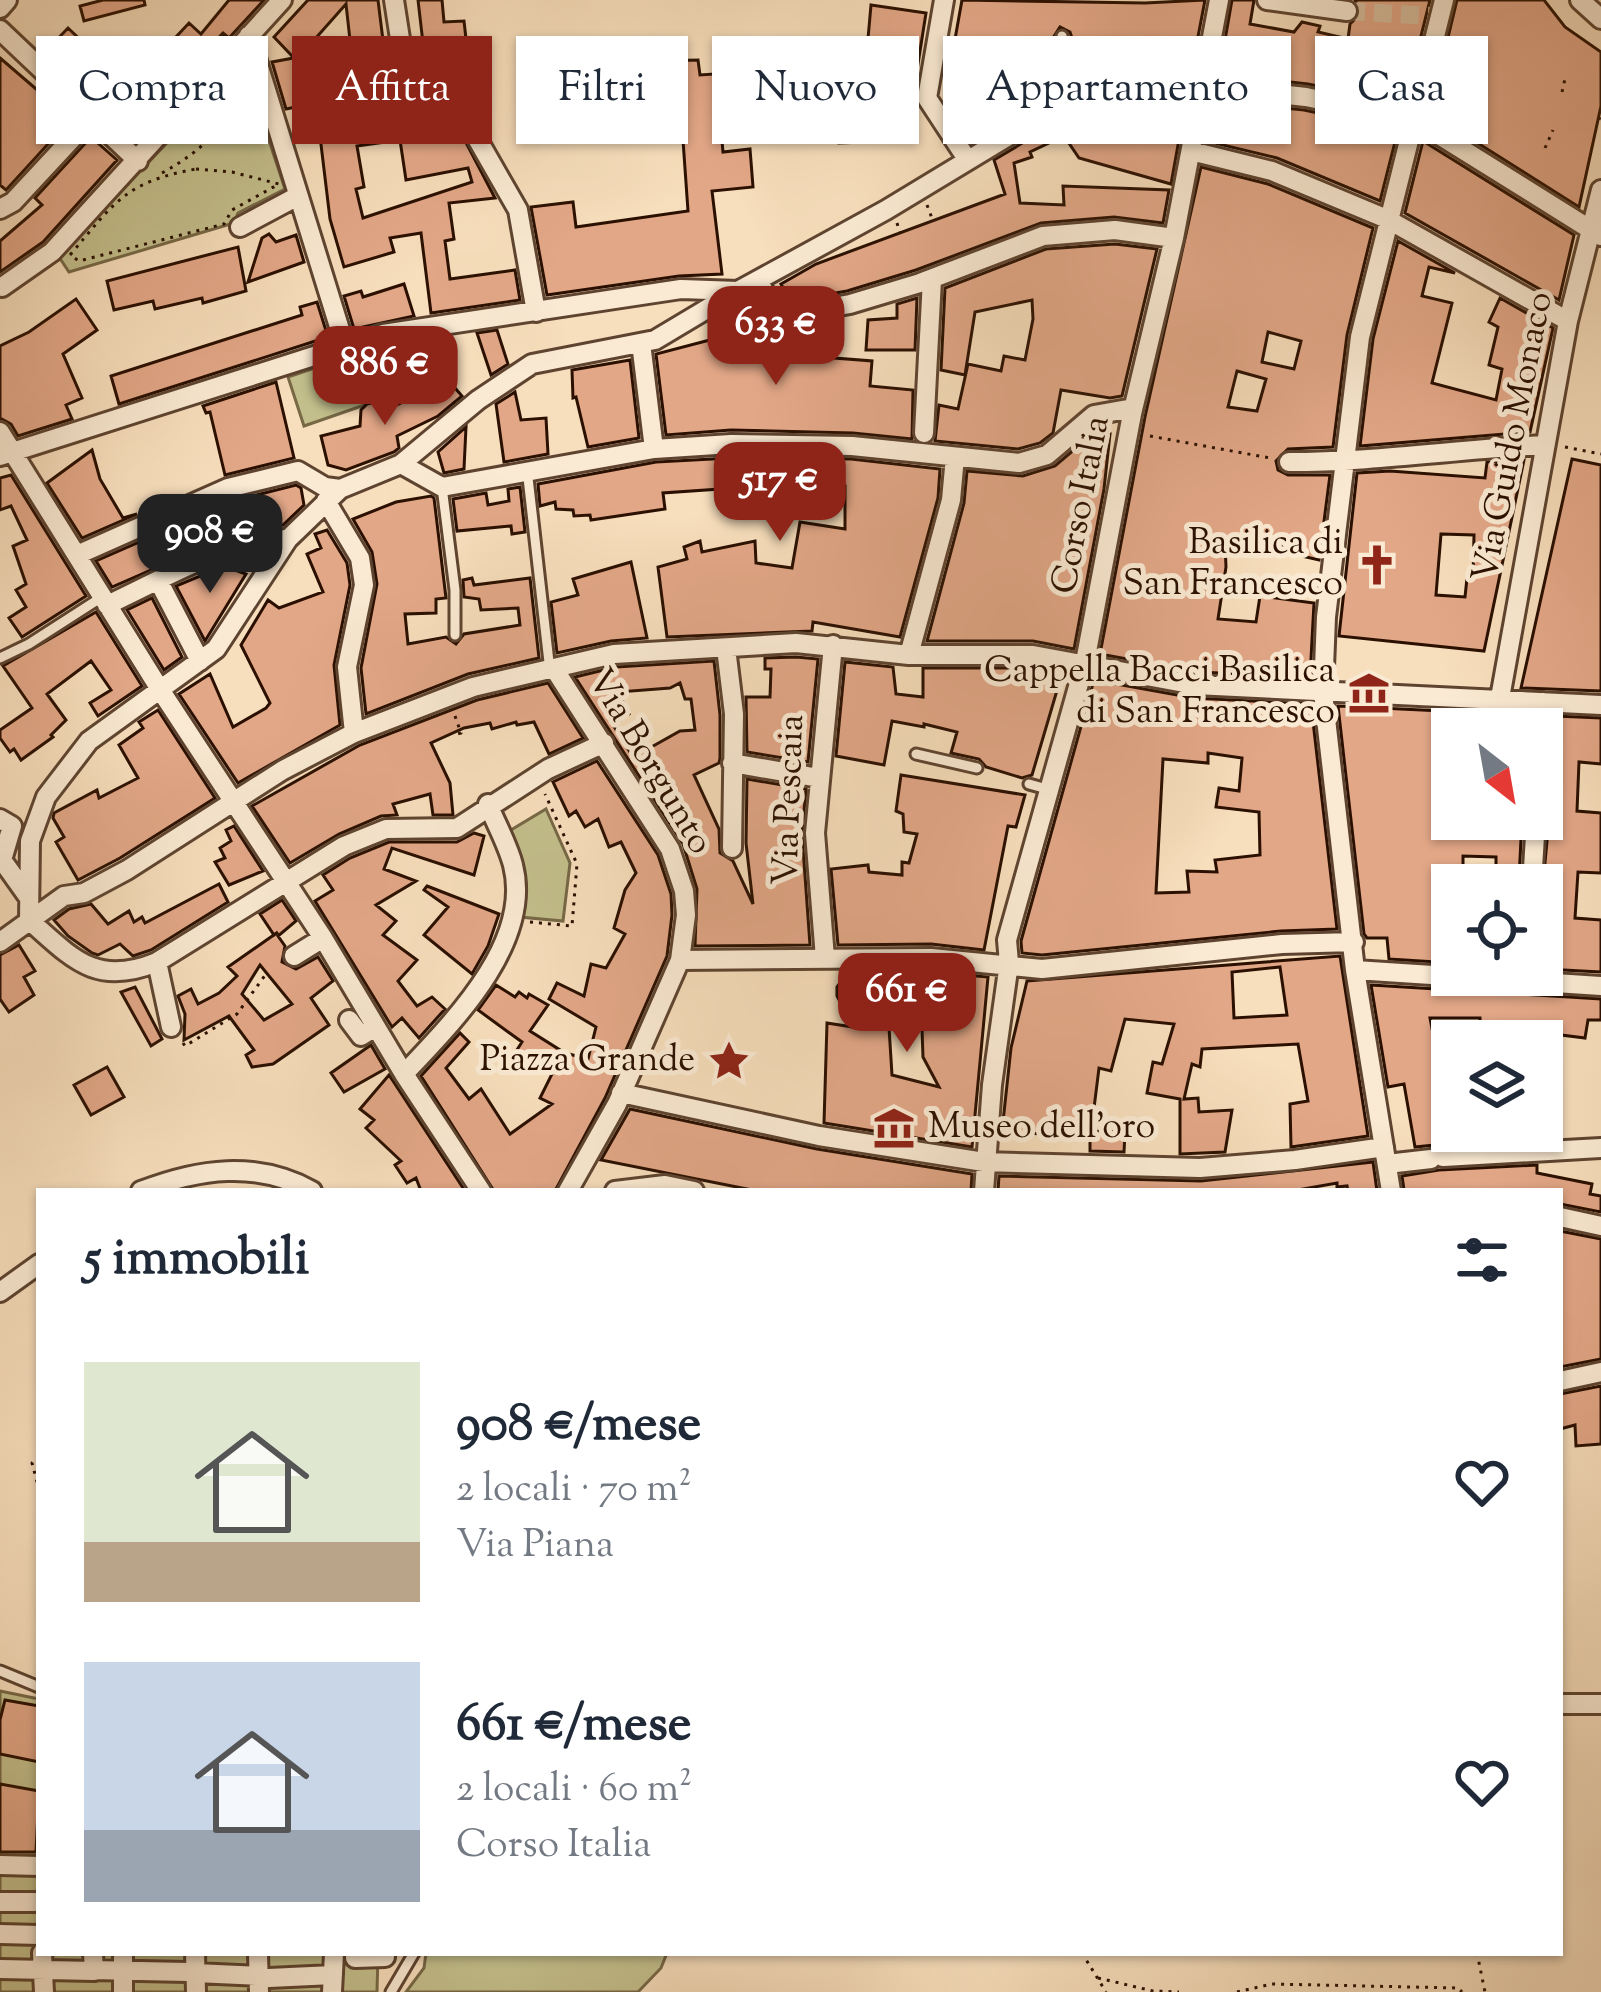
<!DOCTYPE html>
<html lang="it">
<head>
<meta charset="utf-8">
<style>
	:root { --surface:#fff; --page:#f2f2f3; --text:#1f2937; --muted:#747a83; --accent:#8f2418 }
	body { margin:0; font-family:"Sorts Mill Goudy",serif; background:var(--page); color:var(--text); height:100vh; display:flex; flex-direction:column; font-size:45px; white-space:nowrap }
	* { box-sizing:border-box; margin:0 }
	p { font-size:39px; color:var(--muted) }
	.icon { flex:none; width:66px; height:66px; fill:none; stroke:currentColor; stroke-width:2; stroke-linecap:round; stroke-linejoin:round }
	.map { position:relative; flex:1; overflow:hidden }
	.details { position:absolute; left:36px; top:1188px; width:1527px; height:768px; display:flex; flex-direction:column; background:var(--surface); border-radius:0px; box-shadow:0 3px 9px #0004 }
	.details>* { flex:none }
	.banner { position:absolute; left:36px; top:36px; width:1530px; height:108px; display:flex; gap:24px }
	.needle { width:78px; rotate:149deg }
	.buttons { position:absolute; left:1431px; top:708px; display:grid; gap:24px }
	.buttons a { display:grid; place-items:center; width:132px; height:132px; border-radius:0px; background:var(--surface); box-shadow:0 3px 9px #0004; font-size:60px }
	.price { position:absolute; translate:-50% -102px; padding:0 27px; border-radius:24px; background:var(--accent); color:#fff; font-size:39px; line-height:78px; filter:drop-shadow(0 3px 6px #0008) }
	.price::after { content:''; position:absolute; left:50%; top:72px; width:36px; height:27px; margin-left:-18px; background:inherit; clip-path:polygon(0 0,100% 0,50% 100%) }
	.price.active { background:#222; color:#fff }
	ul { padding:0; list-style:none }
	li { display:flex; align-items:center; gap:36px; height:300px; padding:0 48px }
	li span { display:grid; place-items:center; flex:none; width:336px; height:240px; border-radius:0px; color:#555 }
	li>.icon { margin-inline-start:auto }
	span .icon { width:144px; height:144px; fill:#fffc; stroke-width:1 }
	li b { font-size:51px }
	h2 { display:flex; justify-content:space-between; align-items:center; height:144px; padding:0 48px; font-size:51px }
	.pill { padding:0 42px; border-radius:0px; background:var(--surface); box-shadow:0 3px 9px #0004; font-size:42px; line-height:108px }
	.pill.active { background:var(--accent); color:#fff }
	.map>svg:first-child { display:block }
	.green { fill:#c3bf8c; stroke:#776846; stroke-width:3 }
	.building { fill:#e2a787; stroke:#2b1001; stroke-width:3; fill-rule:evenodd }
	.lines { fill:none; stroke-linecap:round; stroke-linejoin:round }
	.street-tunnel { stroke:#d8bfa0; stroke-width:18; stroke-dasharray:18 9; stroke-linecap:butt }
	.lane-casing { stroke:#5e4430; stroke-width:15 }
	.street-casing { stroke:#5e4430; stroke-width:24 }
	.path { stroke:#2b1001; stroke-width:3; stroke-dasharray:3 6; stroke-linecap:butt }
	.lane { stroke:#faead3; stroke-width:9 }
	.street { stroke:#faead3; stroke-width:18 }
	.labels { text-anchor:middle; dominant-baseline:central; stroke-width:10; stroke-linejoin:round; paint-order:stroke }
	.street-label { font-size:36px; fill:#2b1001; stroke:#faead3 }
	.poi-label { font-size:36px; fill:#2b1001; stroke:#faead3; text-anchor:end }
</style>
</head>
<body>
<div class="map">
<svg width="1601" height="1992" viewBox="0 0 1601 1992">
	<rect width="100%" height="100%" fill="#f7debc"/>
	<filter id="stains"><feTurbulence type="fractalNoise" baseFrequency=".00167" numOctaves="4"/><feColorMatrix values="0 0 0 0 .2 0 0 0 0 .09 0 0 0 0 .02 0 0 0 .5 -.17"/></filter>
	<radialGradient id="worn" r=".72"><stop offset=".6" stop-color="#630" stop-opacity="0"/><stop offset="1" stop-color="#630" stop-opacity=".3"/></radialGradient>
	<path class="green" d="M235 71 247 74 285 189 238 213 234 223 69 272 59 257Z
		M389 343 405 391 304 426 288 377Z
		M546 809 570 863 563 921 520 917 506 833Z
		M0 1691 39 1699V1953H378L377 1992H0Z
		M426 1953H667L661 1968 638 1992H406L424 1968Z"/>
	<path class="building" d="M103 0H144L145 5 84 21 80 6Z
		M229 0H264L229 38 223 33 157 104 164 110 136 140 116 121 125 112 102 90 94 98 46 51 68 28 88 47 84 51 125 91 189 23 201 34Z
		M308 0H378L390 97 443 94 449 141 461 140V133L495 198 449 203 454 239 445 241 450 279 515 270 520 300 431 313 421 233 390 238 394 252 344 267 330 219 316 103 286 109 272 62 299 57 308 85 349 80 345 50 351 49 346 4 299 57H293L274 37ZM400 140 406 180 468 168 472 182 363 218 356 189 364 187 357 146Z
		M418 0H442L444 22 464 21 469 65 426 69Z
		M962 0 1145 3 1205 0 1192 68 1170 62 1142 63 1085 77 1070 32 1060 27 1053 38 1066 85 1021 95H945Z
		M1232 0H1254L1250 24 1294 32 1302 22 1320 26 1318 32 1348 39 1350 24 1360 14 1355 0H1430L1404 104 1308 84 1219 74Z
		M1457 0H1544L1565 27 1601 52V106L1579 207 1430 113Z
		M871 5 926 13 917 70 878 65 875 86H863L865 142 839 143 838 132 817 138V133L792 134 790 103 719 109 723 152 750 149 753 187 712 191 722 274 679 276 547 295 531 207 573 202 576 227 688 211 681 112 599 118 593 82 654 78V61L698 60 700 75 791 69 829 73V64H834V57L839 58 840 48 867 50Z
		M0 58 71 119 6 190 0 185Z
		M1145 89H1168L1187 95 1171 184 1079 158 1064 136 1030 152 1032 157 1014 163 1020 203 1064 205 1063 186 1169 190 1163 223 1114 217 1041 223 916 270 847 291 790 301 781 284 816 264 1005 194 994 160 1086 105Z
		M1214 101 1304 110 1398 130 1380 201 1277 158 1206 141Z
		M91 137 117 160 43 242 0 272V241L42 205 35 198Z
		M1423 141 1574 235 1559 300 1405 213Z
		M1201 167 1268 184 1373 228 1347 335 1333 447 1288 449 1276 461 1278 470 1288 475H1330L1319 560 1293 554V548L1283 547 1284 543 1238 536 1237 544 1225 543 1226 567 1218 619 1256 622 1260 596 1314 603 1310 677 1197 672 1100 654 1145 417ZM1268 332 1301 341 1294 369 1262 362ZM1237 371 1266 379 1257 411 1228 407Z
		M269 234 276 242 296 235 304 262 248 282 262 238Z
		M1398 241 1455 273 1429 267 1422 296 1452 303 1432 383 1496 400 1502 369 1489 365 1498 327 1489 322 1500 298 1553 328 1530 432 1360 446 1373 339Z
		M1115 244 1157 249 1122 396 1110 398 1061 390 1053 433 1040 443 1018 449 935 441 939 405 958 409 968 364 1001 371 1004 356 1025 360 1033 319 1032 300 975 312 965 375 941 370 945 288 1046 249Z
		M238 247 246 291 203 303 202 298 155 309 153 301 114 310 107 281Z
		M404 284 414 316 354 329 344 296 361 291 363 297Z
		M917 298 915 350H866L868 320 897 318V304Z
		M76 299 97 330 63 354 82 398 66 405 72 419 18 436 11 424 0 418V346L29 332Z
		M317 302 328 337 119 404 111 376 302 315 300 307Z
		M819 323 822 357 872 361 870 386 913 390 912 439 853 433 731 430 666 435 656 354 725 336Z
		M497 330 508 364 491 375 477 333Z
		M630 360 639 438 588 447 576 397 573 398 572 370Z
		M449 381 462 396 438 416 397 436 399 448 394 452 346 470 328 465 321 436 360 426 361 410 367 404 379 401 381 412Z
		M276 382 294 458 225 475 210 412 206 413 203 406Z
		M515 392 521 420 546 418 548 454 504 462 496 404Z
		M466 427 464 469 444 473 438 452Z
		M1110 434 1104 489 1074 649 1033 641H927L964 503 967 471 1023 476 1055 466 1089 437Z
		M92 450 100 479 123 518 137 514 82 538 47 483Z
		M731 458 851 459 940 469 938 498 900 637 813 622 812 631 667 637 658 567 687 559 684 547 700 541 702 552 755 541 756 563 792 568 800 522 845 529V486L792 484 663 493 665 509 591 520 590 515 574 516 573 510 556 509 555 502 540 506 538 484 656 462Z
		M1572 459 1601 465V691L1521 688Z
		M1524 460 1484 651 1339 636 1357 473 1390 471 1485 478 1487 462ZM1441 534 1474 535 1473 578H1467L1465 597 1436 595Z
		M11 475 86 596 22 637 9 618 26 607 16 590 26 584 13 546 27 540 11 506 0 510V478Z
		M296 485 301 488 304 505 283 525 241 532 233 501Z
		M520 487 525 532 512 534 511 526 457 531 453 499 486 493 488 505 509 501 508 489Z
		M431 496 434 498 446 598 436 599V613L405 614 408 644 446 637 456 644 464 634 520 625 518 608 481 610 479 599 464 597 463 580 472 578 474 585 530 578 539 658 468 674 366 714 361 668 377 584 372 552 353 519 396 502Z
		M199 516 207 535 227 528 231 535 112 587 96 561Z
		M327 530 347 563 350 585 334 665 340 725 238 783 179 694 210 674 233 727 266 708 270 703 241 645 268 600 279 608 323 592 307 554 321 548 315 534Z
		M631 562 647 638 611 641 557 653 551 602 578 595 573 579Z
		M224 566 246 574 205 641 176 586Z
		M152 598 182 657 164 670 127 610Z
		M96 612 142 686 98 716 90 703 111 690 91 661 47 694 66 720 51 735 53 737 21 760 14 749 10 752 0 738V730L32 708 3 666Z
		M796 657 818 659 808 762 747 752 746 697H770L771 669H765V658Z
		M714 661 720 715V758L719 763 694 775 719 829 720 853 733 861 753 904 746 843 747 779 806 789 802 834 810 945 695 946 697 889 683 844 575 677 616 667ZM680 683 685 699H691L695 730 680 731 646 750 643 745 630 752 613 725 629 714 618 692 670 688Z
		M845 662 893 667 896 694 923 697V668H1032L1066 675 1058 687 1032 775 1022 778 986 767 979 759 951 753 957 732 924 724V727L892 721 884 765 836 756Z
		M1094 680 1194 698 1311 704 1337 929 1281 931 1042 955 1022 953 1021 941ZM1208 753 1242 758 1239 791 1219 788 1216 807 1259 812 1260 855 1215 860 1217 872 1187 871 1189 892 1156 893 1163 759 1208 763Z
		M548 683 583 738 549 754 534 722 517 725 516 722 492 729 490 723 464 728 431 743 450 783 453 815H433L430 794 393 804 397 815 381 816 339 834 290 863 252 806 360 745 477 700Z
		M1338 706 1528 715V729H1452V819H1522L1519 879 1496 876V857L1463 856V876L1441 877 1443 931H1452V963L1389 959 1387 938H1367L1364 934Z
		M158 710 215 798 120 858 78 880 56 842 64 837 53 818 54 813 97 790 99 798 138 778 119 745 143 728 139 722Z
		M1555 716 1601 718V764L1579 762 1577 811 1601 813V873L1578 872 1575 918 1601 920V972L1545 969 1547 921 1542 920V894L1549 820 1545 809 1549 740Z
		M597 761 658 855 671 894 672 915 667 956 605 1098 555 1191H494L421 1076 460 1033 469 1042 446 1068 469 1099 481 1089 510 1134 552 1104 540 1098 553 1072 515 1053 522 1042 478 1010 496 985 515 997 519 992 527 998 529 994 548 1005 530 1031 565 1053 588 1059 596 1027 549 999 557 983 584 996 591 964 606 968 625 934 614 928 625 890 636 873 621 842 609 847 598 819 585 827 576 811 569 816 553 782Z
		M901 775 1025 795 1016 827 1008 826 984 950 931 944 838 945 831 869 868 865 869 872 902 875V862L909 863 917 834 904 832 903 814 896 811Z
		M234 826 263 871 229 885 215 862 225 858 220 848 231 841 226 830Z
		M474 833 484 836 474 875 392 848 384 869 416 881 376 905 396 921 383 935 417 960 398 981 417 1006 432 997 445 1009 419 1038 402 1018 392 1027 315 901 333 890 323 875 350 858 389 842H457Z
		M219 884 228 902 151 950 133 956 120 944 98 955 92 953 68 936 54 920 69 909 91 904 108 924 129 911 134 922 142 917 145 923Z
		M427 886 499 914 488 946 472 974 424 935 448 907 424 890Z
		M282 900 296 921 278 936 285 946 282 962 296 969 318 957 333 981 311 998 329 1025 273 1064 252 1067 246 1055 254 1050 229 1016 184 1040 185 1014 178 996 191 989 198 1004 219 993 237 976 228 967 278 932 274 935 260 914ZM260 965 292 1004 264 1020 242 994Z
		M19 945 35 971 24 977 34 995 9 1012 0 999V955Z
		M1340 956 1368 1136 1291 1147 1290 1104 1308 1101 1298 1044 1202 1049 1200 1067 1192 1064 1184 1099 1198 1098 1199 1112 1232 1110 1225 1152 1180 1154V1099L1147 1093 1153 1062 1162 1064 1174 1024 1125 1019 1111 1071 1099 1068 1093 1116 1094 1131 1125 1132 1124 1152 1090 1151V1138L1002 1131 1011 1048 1027 981ZM1280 967 1287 1015 1234 1018 1232 972Z
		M848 972H930L988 977 972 1147 824 1123 827 1023 853 1027 837 996V987ZM889 1027 922 1029 923 1057 939 1087 892 1075Z
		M1371 985 1601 999V1020H1588L1585 1038 1561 1035 1558 1059 1542 1057V1041H1532L1533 1034 1502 1033 1501 1041H1480V1018H1430L1445 1096 1452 1095 1454 1143 1415 1147 1404 1084 1388 1087Z
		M135 987 162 1039 151 1046 121 992Z
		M371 1045 385 1069 344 1092 331 1073Z
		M107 1067 124 1097 91 1115 74 1085Z
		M389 1075 393 1081 465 1191H421L416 1178 407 1183 395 1165 401 1161 366 1128 374 1120 360 1109Z
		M630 1109 817 1149 972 1174 971 1191H757L601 1160Z
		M1373 1162 1377 1191H1348L1347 1186 1337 1187V1183L1292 1191H998L999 1176 1201 1181Z
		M1537 1165V1173L1592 1184 1590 1194 1601 1196V1212L1560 1204V1191L1404 1190 1402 1176 1439 1170Z
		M1560 1231 1601 1239V1359L1560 1367Z
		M1601 1386V1444L1576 1446 1575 1425 1560 1429V1394Z
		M5 1700 39 1706V1762L0 1754V1720Z
		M0 1784 39 1791 36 1852H0Z"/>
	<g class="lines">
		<path class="street-tunnel" d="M1347 11 1432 16"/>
		<g class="lane-casing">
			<path id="lane" d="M1062 36 1081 92
				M527 469 550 671
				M442 487 455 590V635
				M0 658 29 644 102 597
				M916 754 977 768
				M1029 784 1047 789
				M0 1671 39 1687
				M391 1992 414 1953"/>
		</g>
		<g class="street-casing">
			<path id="street" d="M394 0 407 84 463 79 475 135 518 210 536 312
				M944 0 927 98 967 159
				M1267 0 1347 11
				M1580 0 1601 19
				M0 8 7 0
				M0 30 138 161
				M249 35 345 346
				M1191 151 1272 171 1387 219 1568 321
				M0 209 13 202 92 117
				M240 227 298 196
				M759 282 778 317 850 304 920 283 1043 236 1115 230 1174 238
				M2 287 52 252 282 0
				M641 343 654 449
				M0 432 161 691 323 938 404 1074 481 1191
				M924 433 932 279
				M0 456 383 334 681 289 738 291 886 210 1081 92 1143 76 1170 75 1204 86 1306 97 1415 120 1601 236
				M1289 462C1375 462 1460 449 1545 445
				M401 464 442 487 654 449 731 444 852 446 1019 463 1047 455 1094 415 1133 408
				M326 501 360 558 364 585 347 667 354 733
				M77 555 228 488 298 471 325 487 340 489
				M159 582 200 661
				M107 605C162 580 227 539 288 539
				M726 648 734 714 732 848
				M909 655 951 500 955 457
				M555 670 670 849 684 891 686 915 680 960 617 1104 568 1191
				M1500 698 1568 321 1601 190
				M1541 729 1543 702
				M732 763 819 778
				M0 819 12 826 2 860 29 898
				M1532 885 1536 819
				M29 920 30 841 46 797 89 741 216 649 288 539 340 489 401 464 478 400 532 364 655 340 737 291
				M29 920C73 959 96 987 157 962L344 846 386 829 457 828 548 769 604 743
				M0 942 64 896 84 893 127 870 283 770 354 733 473 687 614 654 796 643 909 655H1033L1195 685 1601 705
				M294 956 323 938
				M825 958 815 833 833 645
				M680 960 931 958 1042 969 1282 944 1354 942
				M157 962 171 1027
				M1355 970 1601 986
				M349 1020 361 1036 375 1027
				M404 1074C452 1023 533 943 513 865 508 845 496 824 488 804
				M621 1093 819 1136 984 1162 1200 1168 1295 1160 1384 1147
				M1443 1157 1601 1148
				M1387 1164 1431 1159
				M141 1191C198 1169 256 1160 312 1191
				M615 1191 665 1185 694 1191
				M984 1191 992 1085 1009 963 1007 940 1085 662 1132 414 1174 238 1219 0
				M1391 1191 1355 970 1323 693 1326 617 1360 337 1444 0
				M1560 1217 1601 1226
				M0 1292 39 1264
				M1560 1381 1601 1372
				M1560 1704H1601
				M0 1865 39 1866
				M0 1902H39
				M0 1934 39 1935
				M42 1953 44 1992
				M123 1953V1992
				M195 1953 196 1992
				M258 1953 259 1992
				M355 1953V1958L385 1957V1953
				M0 1969 94 1971 93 1953
				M92 1970 188 1972
				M195 1973 259 1976
				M269 1978 333 1975
				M332 1992 334 1953"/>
		</g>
		<path class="path" d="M1562 92 1565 79
			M1598 118 1601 119
			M1545 148 1553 130
			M196 169 232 172 279 184 232 210 224 224 79 261 70 255C115 202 125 182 196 169Z
			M162 173C205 149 228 126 241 79
			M927 205 933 221
			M897 223 900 233
			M1150 436 1270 458
			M1565 447 1601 454
			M455 716 461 733 457 734
			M530 922 572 926 577 864 545 794
			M183 1043 185 1046 237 1014 266 974
			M39 1456 32 1463 39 1489
			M1082 1953 1106 1992
			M1443 1953 1476 1954
			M1477 1953 1485 1992
			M1098 1978 1153 1991 1179 1992
			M1237 1992 1272 1984 1458 1988 1462 1992"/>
		<use href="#lane" class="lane"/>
		<use href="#street" class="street"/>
	</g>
	<defs>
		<g id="church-bare" transform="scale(3.24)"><path d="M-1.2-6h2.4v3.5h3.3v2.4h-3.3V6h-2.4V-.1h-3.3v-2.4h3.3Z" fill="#8f2418" stroke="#faead3" stroke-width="2.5" paint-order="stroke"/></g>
		<g id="museum-bare" transform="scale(3.24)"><path d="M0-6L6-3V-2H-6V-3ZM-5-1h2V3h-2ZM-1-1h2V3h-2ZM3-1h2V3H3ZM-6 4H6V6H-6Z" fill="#8f2418" stroke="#faead3" stroke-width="2.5" paint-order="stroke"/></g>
		<g id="sight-bare" transform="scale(3.24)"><path d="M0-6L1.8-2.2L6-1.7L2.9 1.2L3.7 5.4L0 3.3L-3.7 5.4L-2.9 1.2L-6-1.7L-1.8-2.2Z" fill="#8f2418" stroke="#faead3" stroke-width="2.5" paint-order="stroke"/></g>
	</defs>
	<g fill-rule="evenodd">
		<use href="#church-bare" x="1377" y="565"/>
		<use href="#museum-bare" x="1369" y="693"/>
		<use href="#sight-bare" x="729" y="1061"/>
		<use href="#museum-bare" x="894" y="1128"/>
	</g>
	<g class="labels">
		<g class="street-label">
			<text transform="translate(1514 437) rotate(-79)">Via Guido Monaco</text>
			<text transform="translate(1082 505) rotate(-79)">Corso Italia</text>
			<text transform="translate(649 762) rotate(59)">Via Borgunto</text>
			<text transform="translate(790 800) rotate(-88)">Via Pescaia</text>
		</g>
		<g class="poi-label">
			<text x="1343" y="544">Basilica di<tspan x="1343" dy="41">San Francesco</tspan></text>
			<text x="1335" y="672">Cappella Bacci Basilica<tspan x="1335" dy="41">di San Francesco</tspan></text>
			<text x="695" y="1061">Piazza Grande</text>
			<text x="928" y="1128" text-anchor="start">Museo dell'oro</text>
		</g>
	</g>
	<rect width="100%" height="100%" filter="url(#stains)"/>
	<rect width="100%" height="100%" fill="url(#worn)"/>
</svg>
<div class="buttons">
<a><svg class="needle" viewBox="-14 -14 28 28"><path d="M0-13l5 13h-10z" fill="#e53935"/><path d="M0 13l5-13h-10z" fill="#747a83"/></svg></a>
<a><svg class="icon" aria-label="locate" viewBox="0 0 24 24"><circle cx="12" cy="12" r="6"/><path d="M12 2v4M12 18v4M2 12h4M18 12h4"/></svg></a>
<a><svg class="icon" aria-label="layers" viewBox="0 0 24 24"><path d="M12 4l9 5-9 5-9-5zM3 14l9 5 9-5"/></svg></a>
</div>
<b class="price" style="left:776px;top:388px">633 €</b>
<b class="price" style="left:385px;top:428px">886 €</b>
<b class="price" style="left:780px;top:544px">517 €</b>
<b class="price active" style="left:210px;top:596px">908 €</b>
<b class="price" style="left:907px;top:1055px">661 €</b>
<div class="banner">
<a class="pill">Compra</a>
<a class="pill active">Affitta</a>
<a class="pill">Filtri</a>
<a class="pill">Nuovo</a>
<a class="pill">Appartamento</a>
<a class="pill">Casa</a>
</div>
<section class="details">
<h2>5 immobili<svg class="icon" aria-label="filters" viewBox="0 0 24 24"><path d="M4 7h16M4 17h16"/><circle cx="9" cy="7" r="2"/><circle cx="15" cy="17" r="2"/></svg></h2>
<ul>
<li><span style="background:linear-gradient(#dfe7d0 75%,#b9a48a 0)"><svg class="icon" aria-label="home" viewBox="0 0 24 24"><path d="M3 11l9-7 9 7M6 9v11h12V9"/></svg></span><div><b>908 €/mese</b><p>2 locali · 70 m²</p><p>Via Piana</p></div><svg class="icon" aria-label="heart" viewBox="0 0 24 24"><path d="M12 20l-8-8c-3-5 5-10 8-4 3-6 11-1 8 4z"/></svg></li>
<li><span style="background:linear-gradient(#c9d6e8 70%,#9aa5b1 0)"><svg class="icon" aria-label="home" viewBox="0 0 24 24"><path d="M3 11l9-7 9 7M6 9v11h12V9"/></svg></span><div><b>661 €/mese</b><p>2 locali · 60 m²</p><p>Corso Italia</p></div><svg class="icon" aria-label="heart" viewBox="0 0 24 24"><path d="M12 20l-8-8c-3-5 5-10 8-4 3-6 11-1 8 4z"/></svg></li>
</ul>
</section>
</div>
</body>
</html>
